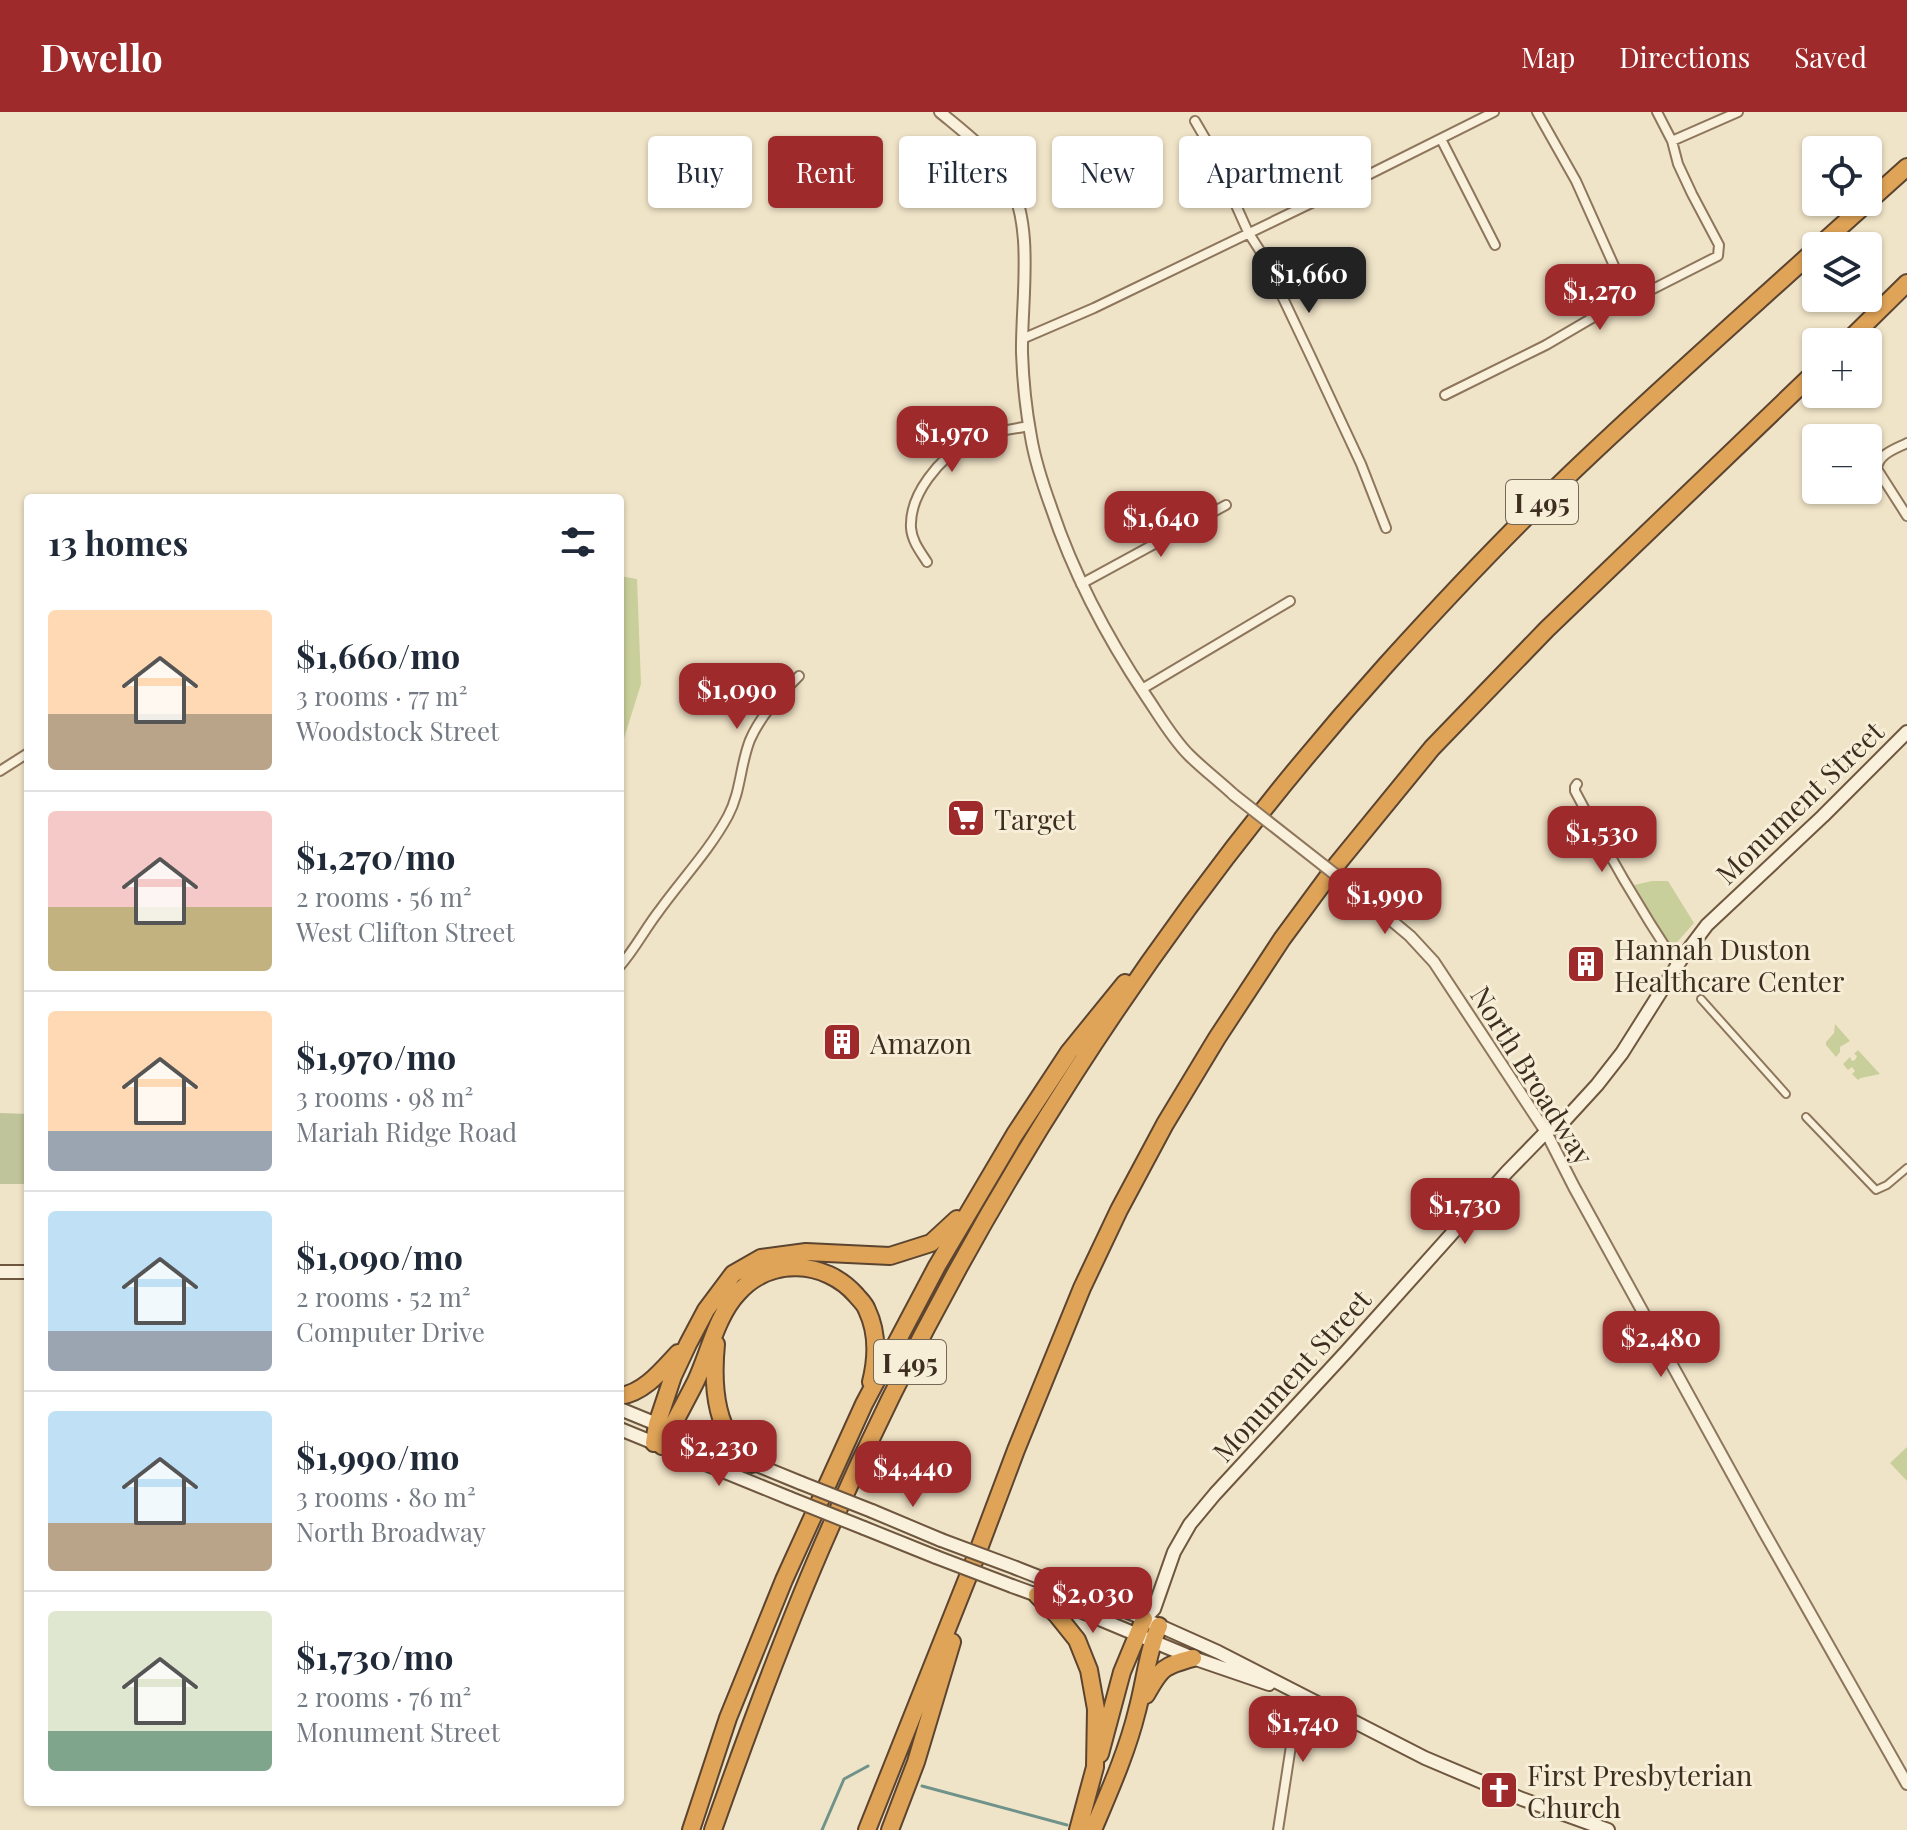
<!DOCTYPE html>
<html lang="en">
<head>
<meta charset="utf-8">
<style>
	:root { --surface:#fff; --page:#f6f6f7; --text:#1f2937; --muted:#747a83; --line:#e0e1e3; --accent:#9e2a2b }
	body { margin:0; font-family:"Playfair Display",serif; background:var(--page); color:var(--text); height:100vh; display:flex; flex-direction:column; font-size:30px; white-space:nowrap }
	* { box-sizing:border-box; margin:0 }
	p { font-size:26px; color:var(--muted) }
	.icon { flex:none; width:44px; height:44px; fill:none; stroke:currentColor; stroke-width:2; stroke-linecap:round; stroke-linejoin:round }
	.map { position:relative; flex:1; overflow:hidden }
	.details { position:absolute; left:24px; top:382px; width:600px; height:1312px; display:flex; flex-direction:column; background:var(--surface); border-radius:8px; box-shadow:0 2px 6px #0004 }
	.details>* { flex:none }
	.hud { position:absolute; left:648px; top:24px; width:760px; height:72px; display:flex; gap:16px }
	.tools { position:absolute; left:1802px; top:24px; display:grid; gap:16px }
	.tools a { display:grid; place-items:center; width:80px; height:80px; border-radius:8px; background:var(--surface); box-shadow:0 2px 6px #0004; font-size:40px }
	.price { position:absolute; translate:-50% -68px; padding:0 18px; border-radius:16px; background:var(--accent); color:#fff; font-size:26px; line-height:52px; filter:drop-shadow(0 2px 4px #0008) }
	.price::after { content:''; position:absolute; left:50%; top:48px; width:24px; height:18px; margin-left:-12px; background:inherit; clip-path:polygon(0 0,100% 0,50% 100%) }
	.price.active { background:#222; color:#fff }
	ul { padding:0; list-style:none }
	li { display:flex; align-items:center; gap:24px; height:200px; padding:0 24px }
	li+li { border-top:2px solid var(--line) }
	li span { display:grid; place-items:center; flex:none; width:224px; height:160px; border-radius:8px; color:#555 }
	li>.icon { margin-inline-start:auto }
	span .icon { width:96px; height:96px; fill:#fffc; stroke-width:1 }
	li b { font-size:34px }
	h2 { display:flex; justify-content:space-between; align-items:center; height:96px; padding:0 24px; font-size:34px }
	.tag { padding:0 28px; border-radius:8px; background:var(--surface); box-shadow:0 2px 6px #0004; font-size:28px; line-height:72px }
	.tag.active { background:var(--accent); color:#fff }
	header { display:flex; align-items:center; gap:48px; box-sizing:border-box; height:112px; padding:0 40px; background:var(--accent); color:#fff }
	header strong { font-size:38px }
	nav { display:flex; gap:44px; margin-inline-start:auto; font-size:28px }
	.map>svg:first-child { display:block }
	.green { fill:#c9cf9b }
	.cemetery { fill:#bfc49a }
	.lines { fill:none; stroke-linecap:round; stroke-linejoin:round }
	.stream { stroke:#6f938a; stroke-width:3 }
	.pedestrian-casing { stroke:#8d765c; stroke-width:10 }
	.minor-casing { stroke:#8d765c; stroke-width:12 }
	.tertiary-casing { stroke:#8d765c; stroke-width:14 }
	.secondary-casing { stroke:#6f573f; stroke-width:16 }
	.motorway-casing { stroke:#5b4430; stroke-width:20 }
	.pedestrian { stroke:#faf1dc; stroke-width:6 }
	.minor { stroke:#faf1dc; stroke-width:8 }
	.tertiary { stroke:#faf1dc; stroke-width:10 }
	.secondary { stroke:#faf1dc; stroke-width:12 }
	.motorway { stroke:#e0a458; stroke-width:16 }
	.tertiary-bridge-casing { stroke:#8d765c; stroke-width:14; stroke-linecap:butt }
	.secondary-bridge-casing { stroke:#6f573f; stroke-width:16; stroke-linecap:butt }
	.tertiary-bridge { stroke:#faf1dc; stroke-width:10 }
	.secondary-bridge { stroke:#faf1dc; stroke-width:12 }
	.labels { text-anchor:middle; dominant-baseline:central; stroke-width:6; stroke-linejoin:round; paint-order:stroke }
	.shield { fill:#f7eed8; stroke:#756857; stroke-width:2 }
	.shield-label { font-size:26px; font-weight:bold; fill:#3d2e20 }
	.street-label { font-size:28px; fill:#3d2e20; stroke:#f7eed8 }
	.poi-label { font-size:28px; fill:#3d2e20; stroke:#f7eed8; text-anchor:start }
</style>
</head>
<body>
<header>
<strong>Dwello</strong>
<nav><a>Map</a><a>Directions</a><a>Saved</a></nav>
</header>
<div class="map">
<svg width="1907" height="1718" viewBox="0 0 1907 1718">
	<rect width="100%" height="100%" fill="#f0e4c8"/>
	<path class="green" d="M620 464 637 467 641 572 620 639Z
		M1652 769H1668L1694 811 1672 836 1666 829 1634 773Z
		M1835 912 1850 929 1840 935V940L1836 945 1826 933V930L1834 921Z
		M1858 938 1880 962 1861 966 1858 968 1852 962 1855 959 1852 955 1848 958 1843 952 1850 945 1852 949 1855 948 1857 944 1854 942Z
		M1907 1335V1369L1890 1351Z"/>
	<path class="cemetery" d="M0 1001 28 1002V1072H0Z"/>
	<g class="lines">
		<path class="stream" d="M922 1674 1067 1713
			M822 1718 844 1667 868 1654"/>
		<g class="pedestrian-casing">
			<path id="pedestrian" d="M1701 887 1786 982
				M1806 1005 1876 1078 1887 1073 1907 1056"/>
		</g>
		<g class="minor-casing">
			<path id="minor" d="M1537 0 1576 69 1628 185
				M1195 9 1209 33 1248 120 1262 142 1311 245 1361 352 1386 416
				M1441 27 1495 133
				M1672 29 1738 0
				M1022 227 1094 196 1326 84 1494 0
				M1445 283 1546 233 1628 185 1651 178 1718 144 1719 133 1692 82 1678 52 1672 29 1657 0
				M1907 331C1895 337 1878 342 1877 357L1907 404
				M927 450C920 439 912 429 911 416 909 382 940 346 968 330 987 320 1009 318 1029 314
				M1081 472 1226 393
				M1142 577 1290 489
				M0 659 28 641
				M1577 672 1575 675V679C1606 739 1640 797 1677 853
				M620 854C635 837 645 817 659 799 682 767 709 739 728 704 741 680 740 653 750 628 761 603 780 583 799 564
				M1278 1718 1299 1582"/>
		</g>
		<g class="tertiary-casing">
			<path id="tertiary" d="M940 0C964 20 991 40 1008 68 1035 113 1021 190 1022 241 1023 270 1026 298 1031 325 1035 349 1043 373 1051 395 1074 464 1106 524 1146 584 1159 603 1172 626 1189 643 1203 657 1219 669 1234 683
				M1355 778 1410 824 1434 850 1546 1020 1574 1075 1763 1418 1907 1672"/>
		</g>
		<g class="secondary-casing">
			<path id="secondary" d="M0 1160H28
				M620 1297 801 1371
				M620 1317 789 1386
				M872 1399 941 1428
				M864 1416 936 1445
				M1016 1456 1133 1502 1218 1540 1425 1646 1522 1687 1608 1718
				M1012 1474 1078 1498 1193 1546 1269 1572
				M1144 1507 1154 1497 1174 1440 1190 1412 1215 1382 1346 1240 1507 1060 1546 1020 1564 1009 1597 973 1622 941 1682 846 1707 813 1823 704 1907 620"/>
		</g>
		<g class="motorway-casing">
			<path id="motorway" d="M1819 134 1907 55
				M1847 230 1907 171
				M716 1232C713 1263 713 1300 731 1327 737 1336 745 1344 752 1352
				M620 1284C644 1281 662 1258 678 1241
				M654 1331 657 1312 673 1264 688 1232 706 1198 733 1162 761 1146 806 1140 890 1144 931 1131 957 1107
				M662 1334C673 1312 685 1291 696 1269 709 1241 717 1203 738 1181 770 1145 825 1148 856 1183 860 1188 865 1192 867 1198 878 1221 877 1246 871 1270
				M1037 1483 1057 1503 1077 1528 1089 1558 1096 1597 1095 1655 1078 1718
				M1146 1583C1161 1556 1163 1554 1193 1546
				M1100 1642 1122 1560 1144 1507
				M691 1718 728 1606 784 1468 864 1292 937 1154 1015 1022 1069 940 1125 871
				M713 1718C749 1616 786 1515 830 1416 967 1104 1158 806 1386 553 1443 490 1501 428 1563 369 1645 290 1731 214 1816 137
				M867 1718 975 1447 1016 1338 1082 1176 1119 1098 1165 1012 1217 926 1282 827 1338 751 1432 636 1547 517 1816 259
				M890 1718 916 1650 952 1530
				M1093 1718C1109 1680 1127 1640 1137 1599 1145 1570 1147 1541 1159 1514"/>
		</g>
		<use href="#pedestrian" class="pedestrian"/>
		<use href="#minor" class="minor"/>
		<use href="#tertiary" class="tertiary"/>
		<use href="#secondary" class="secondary"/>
		<use href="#motorway" class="motorway"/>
		<g class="tertiary-bridge-casing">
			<path id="tertiary-bridge" d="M1234 683 1355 778"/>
		</g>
		<g class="secondary-bridge-casing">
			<path id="secondary-bridge" d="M801 1371 872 1399
				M789 1386 864 1416
				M941 1428 1016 1456
				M936 1445 1012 1474"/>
		</g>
		<use href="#tertiary-bridge" class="tertiary-bridge"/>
		<use href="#secondary-bridge" class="secondary-bridge"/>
	</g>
	<defs>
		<g id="supermarket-square" transform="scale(2)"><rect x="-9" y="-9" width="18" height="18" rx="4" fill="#9e2a2b" stroke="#f7eed8"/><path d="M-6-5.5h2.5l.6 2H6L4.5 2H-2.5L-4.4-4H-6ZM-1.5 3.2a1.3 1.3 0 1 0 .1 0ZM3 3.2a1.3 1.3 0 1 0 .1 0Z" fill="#fff"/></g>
		<g id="building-square" transform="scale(2)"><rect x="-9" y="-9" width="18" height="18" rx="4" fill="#9e2a2b" stroke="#f7eed8"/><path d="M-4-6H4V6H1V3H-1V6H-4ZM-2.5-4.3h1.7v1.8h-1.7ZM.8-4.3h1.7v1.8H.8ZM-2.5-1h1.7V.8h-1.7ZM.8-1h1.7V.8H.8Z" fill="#fff"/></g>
		<g id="church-square" transform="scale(2)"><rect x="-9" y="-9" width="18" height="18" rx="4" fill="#9e2a2b" stroke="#f7eed8"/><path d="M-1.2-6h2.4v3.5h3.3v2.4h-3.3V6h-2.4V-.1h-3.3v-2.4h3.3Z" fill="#fff"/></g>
	</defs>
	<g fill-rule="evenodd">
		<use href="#supermarket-square" x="966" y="706"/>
		<use href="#building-square" x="1586" y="852"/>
		<use href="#building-square" x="842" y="930"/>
		<use href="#church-square" x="1499" y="1678"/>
	</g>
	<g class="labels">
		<g class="shield">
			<rect x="1506" y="368" width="72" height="44" rx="6"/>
			<rect x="874" y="1228" width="72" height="44" rx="6"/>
		</g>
		<g class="shield-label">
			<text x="1542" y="390">I 495</text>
			<text x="910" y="1250">I 495</text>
		</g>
		<g class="street-label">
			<text transform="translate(1799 690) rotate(-44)">Monument Street</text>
			<text transform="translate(1533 963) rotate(58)">North Broadway</text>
			<text transform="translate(1291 1263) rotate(-48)">Monument Street</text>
		</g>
		<g class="poi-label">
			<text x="994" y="706">Target</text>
			<text x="1614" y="836">Hannah Duston<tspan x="1614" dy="32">Healthcare Center</tspan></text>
			<text x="870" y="930">Amazon</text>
			<text x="1527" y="1662">First Presbyterian<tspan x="1527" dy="32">Church</tspan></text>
		</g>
	</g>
</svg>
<div class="tools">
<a><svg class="icon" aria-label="locate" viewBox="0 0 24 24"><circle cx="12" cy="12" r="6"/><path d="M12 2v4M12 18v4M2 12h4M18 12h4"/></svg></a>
<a><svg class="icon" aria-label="layers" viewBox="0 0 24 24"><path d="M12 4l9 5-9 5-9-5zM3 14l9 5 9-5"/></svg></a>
<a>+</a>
<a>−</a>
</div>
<b class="price active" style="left:1309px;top:203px">$1,660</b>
<b class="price" style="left:1600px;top:220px">$1,270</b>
<b class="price" style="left:952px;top:362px">$1,970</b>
<b class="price" style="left:1161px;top:447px">$1,640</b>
<b class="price" style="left:737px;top:619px">$1,090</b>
<b class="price" style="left:1602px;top:762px">$1,530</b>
<b class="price" style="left:1385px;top:824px">$1,990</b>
<b class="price" style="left:1465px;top:1134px">$1,730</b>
<b class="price" style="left:1661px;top:1267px">$2,480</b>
<b class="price" style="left:719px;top:1376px">$2,230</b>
<b class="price" style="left:913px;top:1397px">$4,440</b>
<b class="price" style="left:1093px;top:1523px">$2,030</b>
<b class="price" style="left:1303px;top:1652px">$1,740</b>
<div class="hud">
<a class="tag">Buy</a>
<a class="tag active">Rent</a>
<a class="tag">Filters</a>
<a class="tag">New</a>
<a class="tag">Apartment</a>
</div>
<section class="details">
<h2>13 homes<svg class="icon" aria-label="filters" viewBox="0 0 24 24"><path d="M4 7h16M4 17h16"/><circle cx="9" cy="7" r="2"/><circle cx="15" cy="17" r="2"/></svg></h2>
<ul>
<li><span style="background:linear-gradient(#ffd9b3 65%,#b9a48a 0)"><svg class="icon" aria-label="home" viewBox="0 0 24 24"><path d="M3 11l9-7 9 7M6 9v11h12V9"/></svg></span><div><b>$1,660/mo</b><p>3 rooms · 77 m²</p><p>Woodstock Street</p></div></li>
<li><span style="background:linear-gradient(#f6c9c9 60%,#c2b280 0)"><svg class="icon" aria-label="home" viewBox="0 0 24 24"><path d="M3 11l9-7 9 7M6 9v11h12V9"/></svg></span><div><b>$1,270/mo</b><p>2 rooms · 56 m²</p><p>West Clifton Street</p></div></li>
<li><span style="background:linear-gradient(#ffd9b3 75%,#9aa5b1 0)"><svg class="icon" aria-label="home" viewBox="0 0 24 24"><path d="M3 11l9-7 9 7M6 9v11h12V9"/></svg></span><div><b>$1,970/mo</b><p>3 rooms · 98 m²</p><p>Mariah Ridge Road</p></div></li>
<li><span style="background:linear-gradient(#bfe0f5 75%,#9aa5b1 0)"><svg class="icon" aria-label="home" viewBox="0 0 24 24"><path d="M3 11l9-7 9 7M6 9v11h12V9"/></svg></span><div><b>$1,090/mo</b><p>2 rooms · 52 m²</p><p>Computer Drive</p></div></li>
<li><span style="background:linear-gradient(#bfe0f5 70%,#b9a48a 0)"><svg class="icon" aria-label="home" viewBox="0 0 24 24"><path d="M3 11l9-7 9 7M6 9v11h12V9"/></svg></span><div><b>$1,990/mo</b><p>3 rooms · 80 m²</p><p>North Broadway</p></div></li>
<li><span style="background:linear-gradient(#dfe7d0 75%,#7fa58c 0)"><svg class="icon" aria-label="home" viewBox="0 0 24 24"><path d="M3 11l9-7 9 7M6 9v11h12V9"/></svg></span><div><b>$1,730/mo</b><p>2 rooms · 76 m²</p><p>Monument Street</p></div></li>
</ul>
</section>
</div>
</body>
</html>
